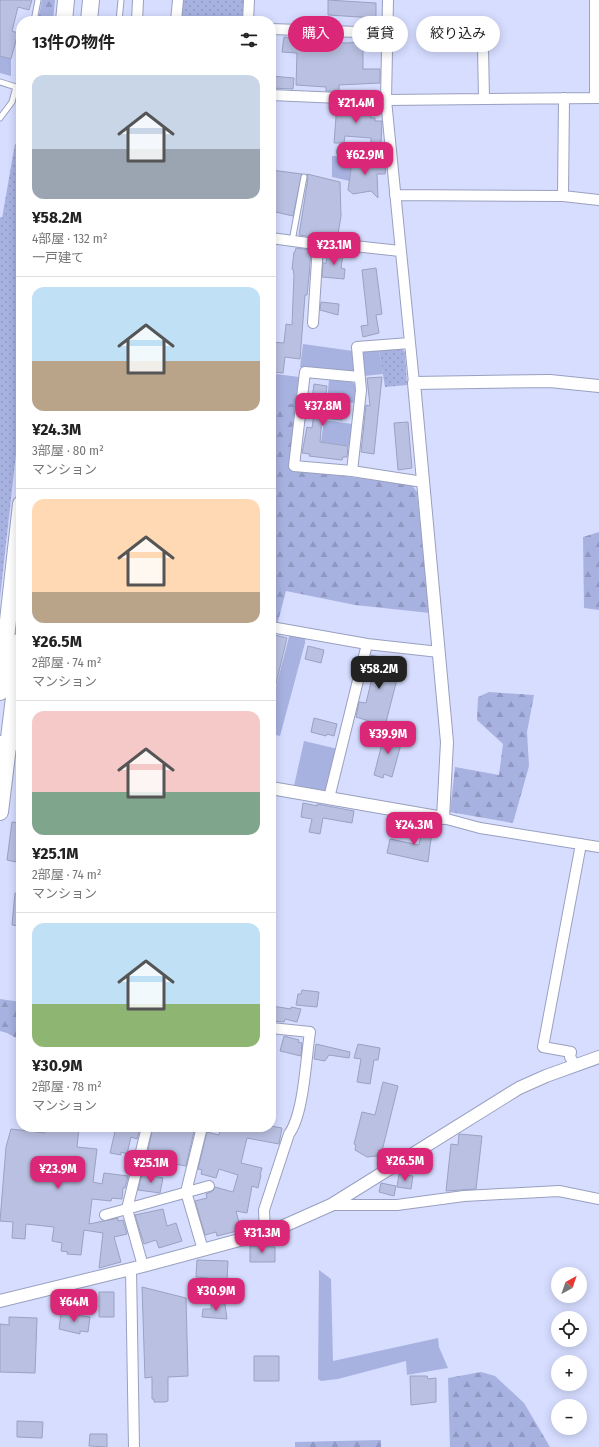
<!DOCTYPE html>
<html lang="ja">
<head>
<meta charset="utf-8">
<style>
	:root { --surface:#fff; --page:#f6f6f6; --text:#222; --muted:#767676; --line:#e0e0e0; --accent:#db2777 }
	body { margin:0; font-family:"Fira Sans Condensed","Noto Sans JP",sans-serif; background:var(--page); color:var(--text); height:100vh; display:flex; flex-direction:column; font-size:15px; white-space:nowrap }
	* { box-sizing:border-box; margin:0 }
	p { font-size:13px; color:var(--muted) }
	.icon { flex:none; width:22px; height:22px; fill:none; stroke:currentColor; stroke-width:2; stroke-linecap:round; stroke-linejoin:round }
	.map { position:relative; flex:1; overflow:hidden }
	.sheet { position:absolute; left:16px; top:16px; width:260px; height:1116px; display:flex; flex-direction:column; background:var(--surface); border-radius:16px; box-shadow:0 2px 10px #0003 }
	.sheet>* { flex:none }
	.banner { position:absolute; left:288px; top:16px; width:251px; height:36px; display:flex; gap:8px }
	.needle { width:26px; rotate:40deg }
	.tools { position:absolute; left:551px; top:1267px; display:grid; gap:8px }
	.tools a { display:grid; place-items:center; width:36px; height:36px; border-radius:50%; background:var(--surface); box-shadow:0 2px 10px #0003; font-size:20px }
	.price { position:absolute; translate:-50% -34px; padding:0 9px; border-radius:8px; background:var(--accent); color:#fff; font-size:13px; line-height:26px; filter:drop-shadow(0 1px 2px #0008) }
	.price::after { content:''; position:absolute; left:50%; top:24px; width:12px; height:9px; margin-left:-6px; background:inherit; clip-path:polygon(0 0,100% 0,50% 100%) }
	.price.on { background:#222; color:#fff }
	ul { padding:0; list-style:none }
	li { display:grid; align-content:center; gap:8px; height:212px; padding:0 16px }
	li+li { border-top:1px solid var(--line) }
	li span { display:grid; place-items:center; height:124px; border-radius:12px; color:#555 }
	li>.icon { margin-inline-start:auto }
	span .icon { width:72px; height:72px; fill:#fffc; stroke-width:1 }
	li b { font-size:17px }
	h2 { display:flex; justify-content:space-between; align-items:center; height:48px; padding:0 16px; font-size:17px }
	.chip { padding:0 14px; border-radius:18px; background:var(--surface); box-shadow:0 2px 10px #0003; font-size:14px; line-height:36px }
	.chip.on { background:var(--accent); color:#fff }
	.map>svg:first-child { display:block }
	.grass { fill:#a8b2e1 }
	.forest { fill:url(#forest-firs) }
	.park { fill:url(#park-dots) }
	.building { fill:#b9c0e1; stroke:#9aa1c1 }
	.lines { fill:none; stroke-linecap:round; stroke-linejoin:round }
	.service-casing { stroke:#99a0bf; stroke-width:7 }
	.minor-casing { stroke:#99a0bf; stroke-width:12 }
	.tertiary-casing { stroke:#99a0bf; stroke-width:14 }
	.trunk-casing { stroke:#99a0bf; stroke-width:18 }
	.service { stroke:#fff; stroke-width:5 }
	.minor { stroke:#fff; stroke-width:10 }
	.tertiary { stroke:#fff; stroke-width:12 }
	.trunk { stroke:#fff; stroke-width:16 }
</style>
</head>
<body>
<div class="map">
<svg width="599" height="1447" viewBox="0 0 599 1447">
	<defs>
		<pattern id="forest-firs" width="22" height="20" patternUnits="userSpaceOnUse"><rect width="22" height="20" fill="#a8b2e1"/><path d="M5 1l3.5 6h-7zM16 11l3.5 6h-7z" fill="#9098c1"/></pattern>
		<pattern id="park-dots" width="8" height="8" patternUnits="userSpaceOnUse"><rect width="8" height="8" fill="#a8b2e1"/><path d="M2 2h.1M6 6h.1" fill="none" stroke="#9098c1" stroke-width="1.8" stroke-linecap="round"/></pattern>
	</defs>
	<rect width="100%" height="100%" fill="#d6ddff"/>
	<path class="grass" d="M0 56 11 59V76L0 73Z
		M332 156 352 157 350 181 332 177Z
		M303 344 353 351 355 368 351 372 300 367Z
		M379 350 383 374 364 376 361 355 365 351Z
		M276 374 299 377 295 404 273 402Z
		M329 380 352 382 356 385 355 403 327 400Z
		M324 420 352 424 350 446 321 442Z
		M290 633 305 637V643L280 736 271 734V706Z
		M304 741 338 749 326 792 294 786Z
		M319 1270 331 1279 333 1361 438 1338 439 1347 448 1368 407 1375 406 1361 338 1379 321 1381 318 1379Z"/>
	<path class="forest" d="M42 0H55L53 21H38Z
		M271 401 295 404 289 469 412 485 417 492 430 613 355 605 286 591 277 625 271 624Z
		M599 532V610L584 608 583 537Z
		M489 692 534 695 527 732 529 766 513 823 450 812 455 767 499 775 503 744 477 720 478 697Z
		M0 999 21 1002V1030L18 1039 7 1033 0 1031Z
		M481 1372 495 1376 524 1403 550 1447H450L448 1378Z
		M381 1440V1447H295V1442Z"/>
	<path class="park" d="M182 0H245L244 20H185L181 16Z
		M15 144 21 145V408L0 598V217L2 218Z
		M401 348 405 352 407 385 385 387 379 350Z"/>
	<path class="building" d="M0 0H32L29 10 18 7 12 31 18 33 11 59 0 56Z
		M328 0 376 3V18L328 15Z
		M284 37 295 38V40L347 43 363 42V69H380V83L339 85V91H326V87L296 85 297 53 282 52Z
		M271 76 294 78 293 89 271 88Z
		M337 104 371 106V118H375V121H382L381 143 371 142V138L345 136 344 143H334Z
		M370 160 380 161V164H386L385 174H377L378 198 371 191 353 194 348 190 352 161Z
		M271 170 302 174 293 216 271 211Z
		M307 174 340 182 341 216 337 240 299 235 308 178Z
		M296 248 311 250 309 276 307 295H305L300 359 285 357 283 373 271 372V342L284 343 286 324 292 325 294 275 293 269H292L294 252H295Z
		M327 252 343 254 341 268 345 269 344 279 322 277 323 262 326 264Z
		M376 268 382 314 376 315 379 333 363 337 361 326 368 325 362 270Z
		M321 302 339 304 338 315 320 310Z
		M382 377 374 454 361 452 366 405 370 406 367 378Z
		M314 384 327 386 325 401 344 403 342 420 322 418 320 442 348 446 347 457H343L342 460 309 456 310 454 302 453 307 427 312 428 315 407H311Z
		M408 422 412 468 398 470 394 423Z
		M271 634 287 638 275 688H271Z
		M308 646 324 650 321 663 305 659Z
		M371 655 398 661 396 683 385 726 356 717 359 702 366 703 372 678 366 676Z
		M314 718 337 724 334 736 327 734 326 736 311 732Z
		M385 732 403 737 392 777 384 774 383 778 374 775Z
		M303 803 317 806V804L354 811 352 823 323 818 320 834 309 832 312 819 301 817Z
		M12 822 21 823V853L18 852 16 862 7 860Z
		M424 822 433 824 428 862 387 853 390 839 419 845Z
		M15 893 21 894V926L12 925Z
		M302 990 319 992 317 1007 296 1005 298 994H301Z
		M272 1006 291 1009V1007L301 1009 297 1022 285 1019 284 1022 272 1021Z
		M284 1036 299 1040 298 1042 302 1043 301 1056 280 1051Z
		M316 1044 350 1052 349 1058 329 1055 325 1061 314 1059Z
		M358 1044 380 1048 378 1060H374L370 1084 357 1082 361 1059 354 1058Z
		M383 1082 398 1086 382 1151 379 1150 377 1156 367 1157 355 1150 356 1145 354 1144 362 1112 375 1115Z
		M271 1126 282 1128 279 1144 247 1138 241 1163 262 1168 260 1175H261L258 1188 252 1186 247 1213 236 1211 241 1230 217 1236 216 1232 205 1235 195 1201 207 1198 206 1194 213 1191 215 1187 233 1192 238 1175 219 1169 216 1178 201 1174 202 1170 198 1169 207 1132 219 1135 221 1127Z
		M45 1127H79L77 1147 97 1149 93 1182 102 1184 104 1173 128 1176 125 1188H123L122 1199 112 1198 111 1201 92 1199 89 1224 118 1218V1221L123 1220 127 1234 114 1237 121 1262 99 1268 103 1233 84 1230 81 1255 67 1254 68 1252 61 1251 62 1243 52 1241 54 1227 26 1224 25 1239 12 1238 13 1222 0 1221 6 1147 11 1129 45 1133Z
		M116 1127 140 1129 137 1139 131 1137 127 1154 121 1152V1155L110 1153Z
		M153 1127H195L186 1166 146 1159Z
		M459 1134 482 1136 476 1189 446 1191 451 1144 458 1145Z
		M142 1174 163 1178 160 1193 138 1190Z
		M399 1174 413 1176 411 1189 397 1187Z
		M381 1183 396 1186 394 1196 379 1192Z
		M163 1209 167 1226 176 1223 182 1241 159 1248 156 1240 144 1244 135 1215Z
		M250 1246 275 1247V1262H250Z
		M197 1260 228 1261 227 1281 208 1280V1278L196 1277Z
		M142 1287 186 1298 188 1376 168 1377V1401L165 1402H154V1399H152V1377L145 1378Z
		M220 1291H231V1301L219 1300Z
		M99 1292H114V1317H99Z
		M211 1303 225 1304 227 1319 202 1317 203 1309H211Z
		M61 1313 90 1317 88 1332 80 1331V1334L59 1329Z
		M9 1317 37 1318 35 1373 0 1372V1324L9 1325Z
		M254 1356H279V1381H254Z
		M410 1376H427L428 1379 436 1378V1402L411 1405Z
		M17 1421 43 1422 42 1438 17 1437Z
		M90 1434H107V1447L89 1446Z"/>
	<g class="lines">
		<g class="service-casing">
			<path id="service" d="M34 21 38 0
				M119 21 121 0
				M0 82 16 87 21 86
				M0 118 12 102 16 87
				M292 241 304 177"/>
		</g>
		<g class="minor-casing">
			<path id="minor" d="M388 0 386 100 414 383
				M595 0V98
				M137 21 138 0
				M176 21 178 0
				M248 21 249 0
				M271 29 388 33
				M483 47 484 99
				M271 95 386 100 599 98
				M342 152 391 155
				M395 195 563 196 599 200
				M563 196 564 98
				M271 238 337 247 345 245 400 251
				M313 323 318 245
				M359 377 305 372 294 466 352 471 423 482
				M352 471 361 390 357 347 410 343
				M271 627 367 644 439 652
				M329 798 367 644
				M443 818 480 828 599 847
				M575 1065 570 1057 571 1052 543 1047 581 844
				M202 1127 186 1192 203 1250
				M331 1205H397L464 1196 559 1191 599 1199
				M105 1215 209 1186
				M265 1233 264 1210 289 1134C304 1114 306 1057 310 1032L271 1028
				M143 1266 127 1209 147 1127
				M131 1269 134 1447"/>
		</g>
		<g class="tertiary-casing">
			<path id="tertiary" d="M0 742 21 745
				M271 788 443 818 447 742 414 383 550 381 599 386
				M0 1301 143 1266 265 1233 286 1225 331 1205 519 1088 546 1076 599 1057"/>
		</g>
		<g class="trunk-casing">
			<path id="trunk" d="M64 21 66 0
				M89 21 91 0
				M0 692 21 504
				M0 812 21 640"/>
		</g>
		<use href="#service" class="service"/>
		<use href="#minor" class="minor"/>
		<use href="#tertiary" class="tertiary"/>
		<use href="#trunk" class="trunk"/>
	</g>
</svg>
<div class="tools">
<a><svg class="needle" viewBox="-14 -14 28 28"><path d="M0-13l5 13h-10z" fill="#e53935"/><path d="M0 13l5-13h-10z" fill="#767676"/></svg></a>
<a><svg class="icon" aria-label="locate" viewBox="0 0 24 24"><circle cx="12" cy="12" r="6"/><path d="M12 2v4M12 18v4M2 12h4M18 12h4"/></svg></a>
<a>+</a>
<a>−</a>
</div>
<b class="price" style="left:356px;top:124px">¥21.4M</b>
<b class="price" style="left:365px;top:176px">¥62.9M</b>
<b class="price" style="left:334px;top:266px">¥23.1M</b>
<b class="price" style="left:323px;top:427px">¥37.8M</b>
<b class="price on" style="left:379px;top:690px">¥58.2M</b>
<b class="price" style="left:388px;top:755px">¥39.9M</b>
<b class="price" style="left:414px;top:846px">¥24.3M</b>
<b class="price" style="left:405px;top:1182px">¥26.5M</b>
<b class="price" style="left:151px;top:1184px">¥25.1M</b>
<b class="price" style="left:58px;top:1190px">¥23.9M</b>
<b class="price" style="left:262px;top:1254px">¥31.3M</b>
<b class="price" style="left:216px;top:1312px">¥30.9M</b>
<b class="price" style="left:74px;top:1323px">¥64M</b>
<div class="banner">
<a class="chip on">購入</a>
<a class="chip">賃貸</a>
<a class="chip">絞り込み</a>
</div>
<section class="sheet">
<h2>13件の物件<svg class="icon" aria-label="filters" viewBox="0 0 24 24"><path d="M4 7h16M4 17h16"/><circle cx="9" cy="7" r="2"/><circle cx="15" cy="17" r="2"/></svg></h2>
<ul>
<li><span style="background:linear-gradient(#c9d6e8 60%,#9aa5b1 0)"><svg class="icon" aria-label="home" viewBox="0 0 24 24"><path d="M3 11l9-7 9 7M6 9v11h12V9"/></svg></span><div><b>¥58.2M</b><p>4部屋 · 132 m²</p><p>一戸建て</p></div></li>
<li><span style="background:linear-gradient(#bfe0f5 60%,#b9a48a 0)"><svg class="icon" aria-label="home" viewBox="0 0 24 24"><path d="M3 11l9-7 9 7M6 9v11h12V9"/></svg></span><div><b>¥24.3M</b><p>3部屋 · 80 m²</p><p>マンション</p></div></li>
<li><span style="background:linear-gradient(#ffd9b3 75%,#b9a48a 0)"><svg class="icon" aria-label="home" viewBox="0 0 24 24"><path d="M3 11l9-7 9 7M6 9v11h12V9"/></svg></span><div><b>¥26.5M</b><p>2部屋 · 74 m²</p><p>マンション</p></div></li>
<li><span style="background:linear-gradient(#f6c9c9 65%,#7fa58c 0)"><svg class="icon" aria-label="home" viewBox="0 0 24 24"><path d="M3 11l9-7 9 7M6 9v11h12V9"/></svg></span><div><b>¥25.1M</b><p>2部屋 · 74 m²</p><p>マンション</p></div></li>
<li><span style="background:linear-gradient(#bfe0f5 65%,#8fb573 0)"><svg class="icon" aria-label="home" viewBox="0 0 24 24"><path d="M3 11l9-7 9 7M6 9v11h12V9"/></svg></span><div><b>¥30.9M</b><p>2部屋 · 78 m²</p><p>マンション</p></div></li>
</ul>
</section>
</div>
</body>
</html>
